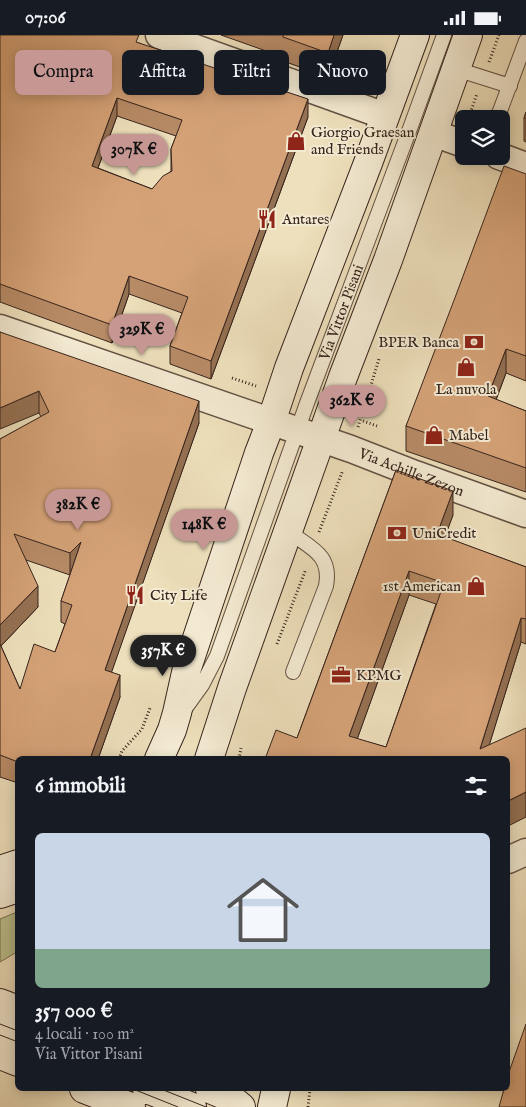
<!DOCTYPE html>
<html lang="it">
<head>
<meta charset="utf-8">
<style>
	:root { --surface:#171b24; --page:#242831; --text:#f1f3f6; --muted:#9ea1a6; --accent:#c59692 }
	body { margin:0; font-family:"IM FELL English",serif; background:var(--page); color:var(--text); height:100vh; display:flex; flex-direction:column; font-size:19px; white-space:nowrap }
	* { box-sizing:border-box; margin:0 }
	p { font-size:16px; color:var(--muted) }
	.icon { flex:none; width:28px; height:28px; fill:none; stroke:currentColor; stroke-width:2; stroke-linecap:round; stroke-linejoin:round }
	.map { position:relative; flex:1; overflow:hidden }
	.panel { position:absolute; left:15px; top:721px; width:495px; height:335px; display:flex; flex-direction:column; background:var(--surface); border-radius:8px; box-shadow:0 2px 12px #0003 }
	.panel>* { flex:none }
	.guide { position:absolute; left:15px; top:15px; width:496px; height:45px; display:flex; gap:10px }
	.fabs { position:absolute; left:455px; top:75px; display:grid; gap:10px }
	.fabs a { display:grid; place-items:center; width:55px; height:55px; border-radius:8px; background:var(--surface); box-shadow:0 2px 12px #0003; font-size:25px }
	.price { position:absolute; translate:-50% -42px; padding:0 11px; border-radius:18px; background:var(--accent); color:#111; font-size:16px; line-height:32px; filter:drop-shadow(0 1px 2px #0008) }
	.price::after { content:''; position:absolute; left:50%; top:30px; width:15px; height:11px; margin-left:-8px; background:inherit; clip-path:polygon(0 0,100% 0,50% 100%) }
	.price.current { background:#222; color:#fff }
	ul { padding:0; list-style:none }
	li { display:grid; align-content:center; gap:10px; height:265px; padding:0 20px }
	li span { display:grid; place-items:center; height:155px; border-radius:8px; color:#555 }
	li>.icon { margin-inline-start:auto }
	span .icon { width:90px; height:90px; fill:#fffc; stroke-width:1 }
	li b { font-size:21px }
	h2 { display:flex; justify-content:space-between; align-items:center; height:60px; padding:0 20px; font-size:21px }
	.tag { padding:0 18px; border-radius:8px; background:var(--surface); box-shadow:0 2px 12px #0003; font-size:18px; line-height:45px }
	.tag.current { background:var(--accent); color:#111 }
	.status { display:flex; justify-content:space-between; align-items:center; height:35px; padding:0 25px; background:var(--surface); direction:ltr }
	.status svg { height:14px; fill:currentColor }
	.map>svg:first-child { display:block }
	.green { fill:#bcc18e; stroke:#797256 }
	.lines { fill:none; stroke-linecap:round; stroke-linejoin:round }
	.lane-casing { stroke:#645345; stroke-width:16 }
	.street-casing { stroke:#645345; stroke-width:29 }
	.secondary-casing { stroke:#36241d; stroke-width:30 }
	.path { stroke:#36241d; stroke-width:3; stroke-dasharray:1 2.5; stroke-linecap:butt }
	.lane { stroke:#f4ebd3; stroke-width:14 }
	.street { stroke:#f4ebd3; stroke-width:26 }
	.secondary { stroke:#f4ebd3; stroke-width:28 }
	.tram { stroke:#36241d; stroke-width:1 }
	.wall { fill:#b78b66; stroke:#36241d; fill-rule:evenodd }
	.shaded-wall { fill:#957153; stroke:#36241d }
	.building { fill:#d5a277; stroke:#36241d; fill-rule:evenodd }
	.labels { text-anchor:middle; dominant-baseline:central; stroke-width:4; stroke-linejoin:round; paint-order:stroke }
	.poi-label { font-size:15px; fill:#36241d; stroke:#f4ebd3; text-anchor:start }
	.street-label { font-size:15px; fill:#36241d; stroke:#f4ebd3 }
</style>
</head>
<body>
<div class="status"><b>07:06</b><svg viewBox="0 0 49 12"><path d="M0 12V9h3v3zM5 12V6h3v6zM10 12V3h3v9zM15 12V0h3v12zM26 1h20v11H26zM47 4h2v5h-2z"/></svg></div>
<div class="map">
<svg width="526" height="1072" viewBox="0 0 526 1072">
	<rect width="100%" height="100%" fill="#eee0bc"/>
	<filter id="stains"><feTurbulence type="fractalNoise" baseFrequency=".004" numOctaves="4"/><feColorMatrix values="0 0 0 0 .2 0 0 0 0 .09 0 0 0 0 .02 0 0 0 .5 -.17"/></filter>
	<radialGradient id="worn" r=".72"><stop offset=".6" stop-color="#630" stop-opacity="0"/><stop offset="1" stop-color="#630" stop-opacity=".3"/></radialGradient>
	<path class="green" d="M17 877V917L0 927V884Z"/>
	<g class="lines">
		<g class="lane-casing">
			<g id="lane">
				<path d="M456 34 510 51"/>
				<path d="M497 84 526 6"/>
				<path d="M288 496C310 513 332 519 326 551L293 637"/>
				<path id="s1" d="M184 675 202 650 217 621 307 368 412 88 444 0"/>
			</g>
		</g>
		<g class="street-casing">
			<g id="street">
				<path d="M159 0 385 81"/>
				<path d="M433 98 464 109"/>
				<path d="M499 121 526 131"/>
				<path id="s2" d="M0 293 351 414 415 439 526 479"/>
				<path d="M508 825 526 817"/>
			</g>
		</g>
		<g class="secondary-casing">
			<path id="secondary" d="M159 724 172 695 177 678 187 633 259 418 271 387 289 333 368 128 415 0
				M209 724 232 653 343 342 388 225 468 0
				M0 835 18 829
				M0 859 18 853
				M0 968 18 975
				M0 994 18 1001
				M0 1020 18 1027
				M84 1054 131 1072
				M147 1054 192 1072
				M210 1054 229 1062 241 1072
				M272 1072 276 1054"/>
		</g>
		<path class="path" d="M489 27 499 0
			M469 81 477 59
			M232 343 256 351
			M363 386 377 391
			M358 392 379 324
			M319 497 343 435
			M277 609 306 534
			M119 724 122 716 142 694 150 673
			M239 724 241 713
			M308 1072 310 1054"/>
		<use href="#lane" class="lane"/>
		<use href="#street" class="street"/>
		<use href="#secondary" class="secondary"/>
		<path class="tram" d="M0 989 18 996
			M0 1000 18 1007
			M133 1054 178 1072
			M161 1054 206 1072"/>
	</g>
	<path class="wall" d="M0 0 139 8 308 82 211 344 170 329V311L182 278 129 259 112 308 0 267ZM117 81 176 101 171 114V136L152 154 98 133Z
		M221 0H343L328 42 283 26V22Z
		M526 77V107L524 106V83Z
		M526 139V346L506 338 496 365 526 376V457L406 416V391Z
		M0 297 199 388 111 637 120 662 98 724H18V748L0 742V404L41 382ZM26 525 70 540 61 566V587L65 589 55 617 20 654 1 611 38 572Z
		M396 435 453 480 444 502 526 532V609L521 607 489 710 526 782 265 724 297 703ZM409 560 436 569 386 712 357 704Z"/>
	<path class="shaded-wall" d="M334 0H343L328 42V18Z
		M117 63V81L92 149V131Z
		M308 64V82L211 344V326Z
		M129 241V259L112 308V290Z
		M506 314V338L488 386V361Z
		M39 356V378L0 394V373Z
		M199 366V388L105 656V635Z
		M453 456V480L437 524V499Z
		M81 507 70 540V518Z
		M409 536V560L350 724 349 701Z
		M38 551V572L0 612V590Z
		M521 583V607L485 724 480 714Z
		M120 640V662L98 724H90Z
		M526 757V782L508 791V766Z"/>
	<path class="building" d="M0 0H139L136 7 308 64 211 326 170 311 188 262 129 241 112 290 0 249ZM117 63 182 85 171 114 172 136 163 141 152 154 92 131Z
		M283 0H334L328 18 283 2Z
		M526 77V84L524 83Z
		M504 131 526 139V321L506 314 488 361 526 376V433L406 391 456 260Z
		M0 297 199 366 105 635 120 640 90 724H18V727L0 720V609L20 654 34 609 55 617 72 570 61 566 81 507 70 518 14 499 38 551 0 590V404L49 377 39 356 0 373Z
		M396 435 453 456 437 499 526 532V584L521 583 480 714 526 693V757L508 766V724H265L276 695 297 703ZM409 536 444 548 386 712 349 701Z
		M526 989V1072H499L504 1054H508V1040Z"/>
	<defs>
		<g id="shop-bare" transform="scale(1.5)"><path d="M-5-2.5h2.3a2.7 3.5 0 0 1 5.4 0H5L5.5 6h-11ZM-1.5-2.5h3a1.5 2.3 0 0 0-3 0Z" fill="#8f2418" stroke="#f4ebd3" stroke-width="2.5" paint-order="stroke"/></g>
		<g id="restaurant-bare" transform="scale(1.5)"><path d="M-5-6h1v4h1v-4h1v4h1v-4h1v5L-1.5 .5V6h-2V.5L-5-1ZM5-6V6H3V1.5H1.5Q1.5-4 5-6Z" fill="#8f2418" stroke="#f4ebd3" stroke-width="2.5" paint-order="stroke"/></g>
		<g id="bank-bare" transform="scale(1.5)"><path d="M-6-4H6V4H-6ZM0-2.3a2.3 2.3 0 1 0 0 4.6a2.3 2.3 0 1 0 0-4.6Z" fill="#8f2418" stroke="#f4ebd3" stroke-width="2.5" paint-order="stroke"/></g>
		<g id="office-bare" transform="scale(1.5)"><path d="M-6-3h4V-5.5h4V-3h4V5H-6ZM-1-4.5V-3h2v-1.5ZM-6 0V1H6V0Z" fill="#8f2418" stroke="#f4ebd3" stroke-width="2.5" paint-order="stroke"/></g>
	</defs>
	<g fill-rule="evenodd">
		<use href="#shop-bare" x="296" y="106"/>
		<use href="#restaurant-bare" x="267" y="184"/>
		<use href="#bank-bare" x="474" y="307"/>
		<use href="#shop-bare" x="466" y="332"/>
		<use href="#shop-bare" x="434" y="400"/>
		<use href="#bank-bare" x="397" y="498"/>
		<use href="#shop-bare" x="476" y="551"/>
		<use href="#restaurant-bare" x="135" y="560"/>
		<use href="#office-bare" x="341" y="640"/>
	</g>
	<g class="labels">
		<g class="poi-label">
			<text x="311" y="97">Giorgio Graesan<tspan x="311" dy="17">and Friends</tspan></text>
			<text x="282" y="184">Antares</text>
			<text x="459" y="307" text-anchor="end">BPER Banca</text>
			<text x="466" y="354" text-anchor="middle">La nuvola</text>
			<text x="449" y="400">Mabel</text>
			<text x="412" y="498">UniCredit</text>
			<text x="461" y="551" text-anchor="end">1st American</text>
			<text x="150" y="560">City Life</text>
			<text x="356" y="640">KPMG</text>
		</g>
		<g class="street-label">
			<text stroke="none"><textPath href="#s1" startOffset="429">Via Vittor Pisani</textPath></text>
			<text stroke="none"><textPath href="#s2" startOffset="436">Via Achille Zezon</textPath></text>
		</g>
	</g>
	<rect width="100%" height="100%" filter="url(#stains)"/>
	<rect width="100%" height="100%" fill="url(#worn)"/>
</svg>
<div class="fabs">
<a><svg class="icon" aria-label="layers" viewBox="0 0 24 24"><path d="M12 4l9 5-9 5-9-5zM3 14l9 5 9-5"/></svg></a>
</div>
<b class="price" style="left:134px;top:141px">307K €</b>
<b class="price" style="left:142px;top:321px">329K €</b>
<b class="price" style="left:352px;top:392px">362K €</b>
<b class="price" style="left:78px;top:496px">382K €</b>
<b class="price" style="left:204px;top:516px">148K €</b>
<b class="price current" style="left:163px;top:642px">357K €</b>
<div class="guide">
<a class="tag current">Compra</a>
<a class="tag">Affitta</a>
<a class="tag">Filtri</a>
<a class="tag">Nuovo</a>
</div>
<section class="panel">
<h2>6 immobili<svg class="icon" aria-label="filters" viewBox="0 0 24 24"><path d="M4 7h16M4 17h16"/><circle cx="9" cy="7" r="2"/><circle cx="15" cy="17" r="2"/></svg></h2>
<ul>
<li><span style="background:linear-gradient(#c9d6e8 75%,#7fa58c 0)"><svg class="icon" aria-label="home" viewBox="0 0 24 24"><path d="M3 11l9-7 9 7M6 9v11h12V9"/></svg></span><div><b>357 000 €</b><p>4 locali · 100 m²</p><p>Via Vittor Pisani</p></div></li>
</ul>
</section>
</div>
</body>
</html>
